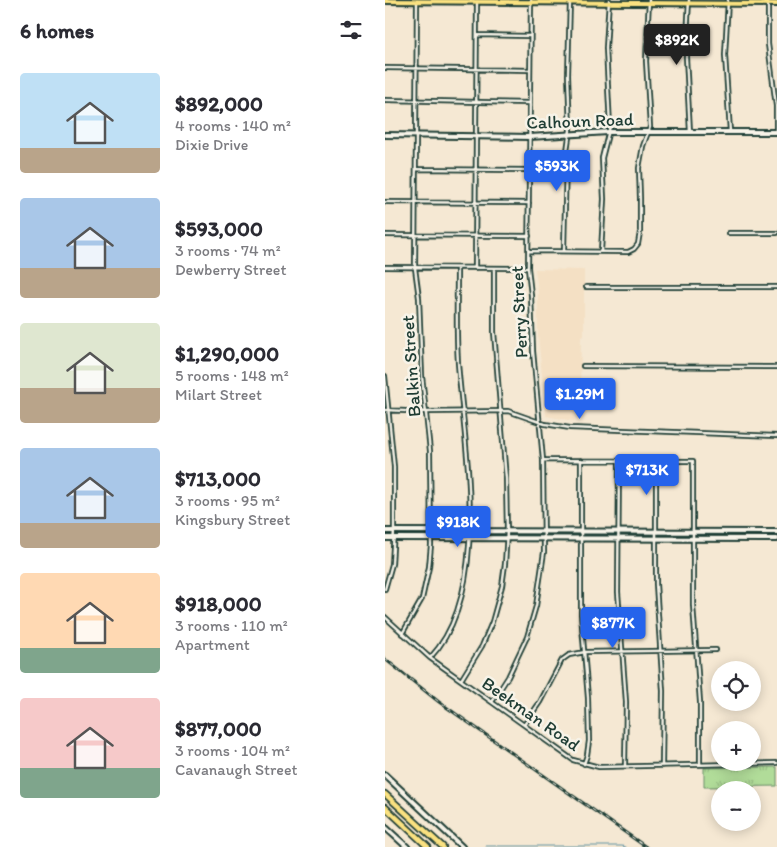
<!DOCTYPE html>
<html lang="en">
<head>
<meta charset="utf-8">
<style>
	:root { --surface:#fff; --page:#f7f7f7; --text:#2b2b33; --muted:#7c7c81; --accent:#2563eb }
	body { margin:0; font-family:Itim,sans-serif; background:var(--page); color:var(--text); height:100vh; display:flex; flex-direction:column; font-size:19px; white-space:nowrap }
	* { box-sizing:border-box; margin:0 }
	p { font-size:16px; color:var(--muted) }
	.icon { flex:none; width:28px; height:28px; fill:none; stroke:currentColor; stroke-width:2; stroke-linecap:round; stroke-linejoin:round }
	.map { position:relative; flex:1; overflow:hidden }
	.details { display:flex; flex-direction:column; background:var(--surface); width:385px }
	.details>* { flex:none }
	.fabs { position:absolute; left:326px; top:661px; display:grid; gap:10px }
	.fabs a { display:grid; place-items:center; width:50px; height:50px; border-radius:50%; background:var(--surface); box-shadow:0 2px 12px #0003; font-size:25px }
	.price { position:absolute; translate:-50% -42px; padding:0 11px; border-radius:5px; background:var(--accent); color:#fff; font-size:16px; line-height:32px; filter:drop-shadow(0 1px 2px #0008) }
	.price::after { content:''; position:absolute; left:50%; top:30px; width:15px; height:11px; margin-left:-8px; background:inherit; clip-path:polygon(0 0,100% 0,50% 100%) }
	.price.selected { background:#222; color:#fff }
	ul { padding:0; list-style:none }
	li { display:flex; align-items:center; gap:15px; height:125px; padding:0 20px }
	li span { display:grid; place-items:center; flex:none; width:140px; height:100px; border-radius:5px; color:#555 }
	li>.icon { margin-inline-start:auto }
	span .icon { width:60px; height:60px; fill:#fffc; stroke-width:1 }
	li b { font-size:21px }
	h2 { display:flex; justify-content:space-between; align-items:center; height:60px; padding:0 20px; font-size:21px }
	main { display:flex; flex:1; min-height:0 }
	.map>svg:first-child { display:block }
	.built { fill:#f4e0c4 }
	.park { fill:url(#park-tufts); stroke:#688c66 }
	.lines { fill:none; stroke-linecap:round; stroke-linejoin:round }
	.stream { stroke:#6093a4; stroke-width:1 }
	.street-casing { stroke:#1f3d34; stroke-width:6 }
	.secondary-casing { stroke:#1f3d34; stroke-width:8 }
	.primary-casing { stroke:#1f3d34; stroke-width:8 }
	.highway-casing { stroke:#1f3d34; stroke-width:8 }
	.street { stroke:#f7f3e8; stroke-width:2.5 }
	.secondary { stroke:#f7f3e8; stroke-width:4 }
	.primary { stroke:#fae180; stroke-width:4 }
	.highway { stroke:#fae180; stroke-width:4.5 }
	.rail-casing { stroke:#1f3d34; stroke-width:3 }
	.rail { stroke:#f7f3e8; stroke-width:1; stroke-dasharray:4; stroke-linecap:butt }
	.labels { text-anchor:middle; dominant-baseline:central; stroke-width:5; stroke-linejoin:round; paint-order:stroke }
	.street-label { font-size:18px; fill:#1f3d34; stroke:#f7f3e8 }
</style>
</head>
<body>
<main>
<section class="details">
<h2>6 homes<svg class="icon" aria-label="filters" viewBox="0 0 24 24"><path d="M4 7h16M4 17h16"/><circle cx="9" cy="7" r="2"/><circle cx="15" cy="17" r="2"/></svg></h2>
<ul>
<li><span style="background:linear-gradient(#bfe0f5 75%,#b9a48a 0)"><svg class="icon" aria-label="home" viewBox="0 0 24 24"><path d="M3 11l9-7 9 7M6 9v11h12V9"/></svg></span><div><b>$892,000</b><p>4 rooms · 140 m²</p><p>Dixie Drive</p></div></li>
<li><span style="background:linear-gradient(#a9c7e8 70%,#b9a48a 0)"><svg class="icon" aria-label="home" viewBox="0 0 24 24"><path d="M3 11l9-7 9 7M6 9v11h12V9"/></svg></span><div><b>$593,000</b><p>3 rooms · 74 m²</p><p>Dewberry Street</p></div></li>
<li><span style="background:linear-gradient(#dfe7d0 65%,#b9a48a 0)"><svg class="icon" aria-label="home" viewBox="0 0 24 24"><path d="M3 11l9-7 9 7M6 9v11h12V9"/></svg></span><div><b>$1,290,000</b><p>5 rooms · 148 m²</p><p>Milart Street</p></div></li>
<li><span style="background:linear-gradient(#a9c7e8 75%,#b9a48a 0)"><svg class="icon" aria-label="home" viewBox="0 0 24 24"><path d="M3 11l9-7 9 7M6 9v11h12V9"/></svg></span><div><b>$713,000</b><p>3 rooms · 95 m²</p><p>Kingsbury Street</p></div></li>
<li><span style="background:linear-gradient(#ffd9b3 75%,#7fa58c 0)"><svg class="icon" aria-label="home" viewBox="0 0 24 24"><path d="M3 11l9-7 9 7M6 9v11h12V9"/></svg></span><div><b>$918,000</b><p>3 rooms · 110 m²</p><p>Apartment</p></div></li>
<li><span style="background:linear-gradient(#f6c9c9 70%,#7fa58c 0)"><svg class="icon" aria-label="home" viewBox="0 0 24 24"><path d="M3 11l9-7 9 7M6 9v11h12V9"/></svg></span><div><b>$877,000</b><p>3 rooms · 104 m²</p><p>Cavanaugh Street</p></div></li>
</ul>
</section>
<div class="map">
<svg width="392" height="847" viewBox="0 0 392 847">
	<defs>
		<pattern id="park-tufts" width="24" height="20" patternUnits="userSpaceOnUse" patternTransform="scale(1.25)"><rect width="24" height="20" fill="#b1dc99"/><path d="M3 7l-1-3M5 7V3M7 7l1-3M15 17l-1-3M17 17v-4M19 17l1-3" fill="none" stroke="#98be84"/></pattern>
	</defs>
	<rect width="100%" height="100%" fill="#f5e8d3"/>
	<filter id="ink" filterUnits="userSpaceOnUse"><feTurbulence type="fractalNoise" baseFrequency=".02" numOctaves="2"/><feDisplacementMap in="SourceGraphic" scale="10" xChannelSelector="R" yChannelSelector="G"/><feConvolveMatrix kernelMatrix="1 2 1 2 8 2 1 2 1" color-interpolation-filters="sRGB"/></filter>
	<g filter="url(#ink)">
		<path class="built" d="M150 269 199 270V336L196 337 195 403 191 404 189 421 161 416 153 335V291Z"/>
		<path class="park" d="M392 767V786L319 787V768Z"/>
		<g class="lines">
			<path class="stream" d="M101 846H237L241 847"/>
			<g class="street-casing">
				<path id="street" d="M304 0 301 57 305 132
					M343 0 340 55 345 132
					M383 0V44L391 106V132
					M92 35 145 36
					M0 68 145 70
					M0 100 145 103
					M31 169 145 170
					M0 202 144 203
					M344 233H392
					M0 235 144 236
					M144 251 243 252 249 249 253 244 255 232V198L254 168 258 146 265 127 261 61 264 0
					M179 251 181 158 185 130 183 75 185 0
					M216 251 219 199 217 158 225 126 221 48 224 0
					M0 267 143 268
					M90 268 92 1
					M201 287H392
					M198 366 392 367
					M0 376 9 467V530L7 564 0 589
					M0 410 41 412 123 411 160 424 185 428 392 436
					M158 460 308 461V605L315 702V765
					M196 460V614L203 698 204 741 202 755 199 764
					M271 460V584L278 691 277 766
					M234 461 233 592 241 702 240 766
					M0 617 45 658 188 760 214 767 392 763
					M17 634 37 599 44 567 46 545 45 451 37 376 34 298 30 268 32 1
					M45 658C108 591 79 446 73 363 71 331 72 300 72 268
					M76 680 97 646 107 622 117 586 120 564 122 531 121 479 109 332V268
					M107 702 123 677 142 637 151 606 159 552 158 460 148 351 146 295 143 268 146 0
					M139 725 155 702 177 660 184 655 200 652 331 650"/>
			</g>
			<g class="secondary-casing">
				<path id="secondary" d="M0 135 145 137 223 132H392
					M0 531 392 532
					M0 538 392 539
					M0 775 77 847
					M0 827 22 847"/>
			</g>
			<g class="primary-casing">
				<path id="primary" d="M0 1 392 4"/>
			</g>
			<g class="highway-casing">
				<path id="highway" d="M0 794 58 847
					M0 807 43 847"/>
			</g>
			<use href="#street" class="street"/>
			<use href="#secondary" class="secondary"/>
			<use href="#primary" class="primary"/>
			<use href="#highway" class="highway"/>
			<g class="rail-casing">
				<path id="rail" d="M0 659 54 702 261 847"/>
			</g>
			<use href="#rail" class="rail"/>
		</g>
	</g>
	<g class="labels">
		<g class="street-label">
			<text transform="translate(195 121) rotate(-2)">Calhoun Road</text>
			<text transform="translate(134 312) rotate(-93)">Perry Street</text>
			<text transform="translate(26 366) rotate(-94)">Balkin Street</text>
			<text transform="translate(146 714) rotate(35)">Beekman Road</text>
		</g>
	</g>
</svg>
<div class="fabs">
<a><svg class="icon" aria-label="locate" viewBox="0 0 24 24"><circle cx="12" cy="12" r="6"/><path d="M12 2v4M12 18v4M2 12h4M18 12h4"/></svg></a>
<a>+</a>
<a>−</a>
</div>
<b class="price selected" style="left:292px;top:66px">$892K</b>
<b class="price" style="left:172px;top:192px">$593K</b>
<b class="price" style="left:195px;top:420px">$1.29M</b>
<b class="price" style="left:262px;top:496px">$713K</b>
<b class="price" style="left:73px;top:548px">$918K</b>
<b class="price" style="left:228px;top:649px">$877K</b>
</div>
</main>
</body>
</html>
